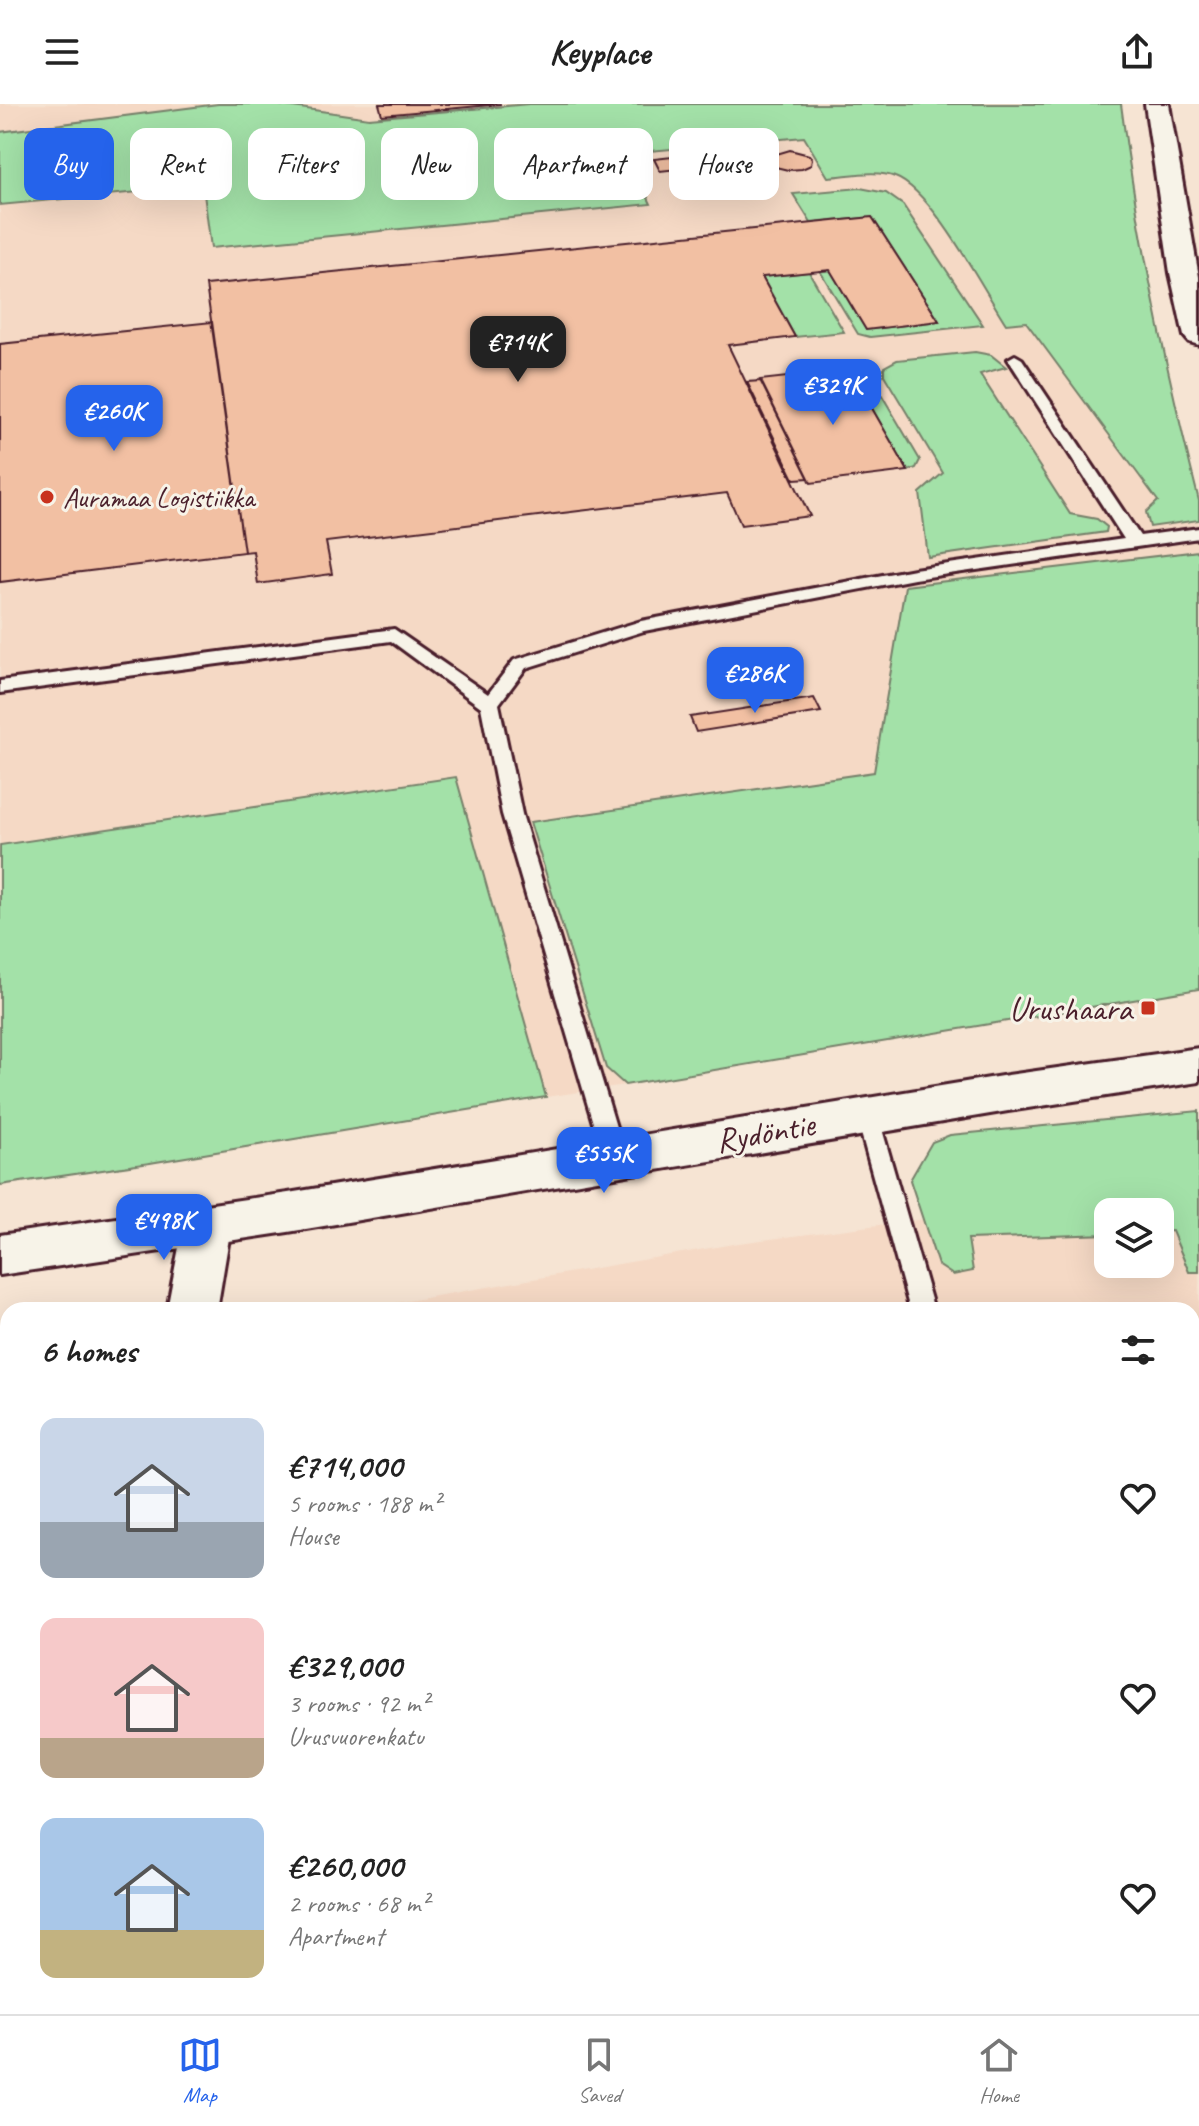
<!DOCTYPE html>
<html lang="en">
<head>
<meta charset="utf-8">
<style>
	:root { --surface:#fff; --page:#f6f6f6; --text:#222; --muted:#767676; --line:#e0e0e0; --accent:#2563eb }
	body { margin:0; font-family:Caveat,sans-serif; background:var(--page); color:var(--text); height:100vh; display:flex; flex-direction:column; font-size:30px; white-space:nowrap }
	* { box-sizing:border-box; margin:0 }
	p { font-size:26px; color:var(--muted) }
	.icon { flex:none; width:44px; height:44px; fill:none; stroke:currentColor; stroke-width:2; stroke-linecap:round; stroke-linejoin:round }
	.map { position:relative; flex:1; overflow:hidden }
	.panel { position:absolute; left:0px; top:1198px; width:1200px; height:712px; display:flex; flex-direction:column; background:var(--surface); border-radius:24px 24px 0 0; box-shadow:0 8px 32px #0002 }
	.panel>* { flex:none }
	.banner { position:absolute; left:24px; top:24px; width:1152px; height:72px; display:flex; gap:16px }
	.controls { position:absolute; left:1094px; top:1094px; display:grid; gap:16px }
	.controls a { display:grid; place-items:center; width:80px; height:80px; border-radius:16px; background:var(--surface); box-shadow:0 8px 32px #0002; font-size:40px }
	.price { position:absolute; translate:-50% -68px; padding:0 18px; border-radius:16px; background:var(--accent); color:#fff; font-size:26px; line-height:52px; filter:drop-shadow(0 2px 4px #0008) }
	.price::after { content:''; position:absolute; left:50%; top:48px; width:24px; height:18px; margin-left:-12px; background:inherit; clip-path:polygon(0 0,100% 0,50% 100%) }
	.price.selected { background:#222; color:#fff }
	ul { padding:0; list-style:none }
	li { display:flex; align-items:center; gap:24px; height:200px; padding:0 40px }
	li span { display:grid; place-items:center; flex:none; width:224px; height:160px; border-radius:16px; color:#555 }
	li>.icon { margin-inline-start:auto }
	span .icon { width:96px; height:96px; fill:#fffc; stroke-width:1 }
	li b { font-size:34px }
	h2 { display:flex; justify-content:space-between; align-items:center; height:96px; padding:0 40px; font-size:34px }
	.chip { padding:0 28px; border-radius:16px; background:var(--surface); box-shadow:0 8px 32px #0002; font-size:28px; line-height:72px }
	.chip.selected { background:var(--accent); color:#fff }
	header { display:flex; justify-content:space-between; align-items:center; height:104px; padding:0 40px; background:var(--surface); font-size:36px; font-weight:800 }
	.tabs { display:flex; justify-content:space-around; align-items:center; height:112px; border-top:2px solid var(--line); background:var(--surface); font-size:22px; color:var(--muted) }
	.tabs a { display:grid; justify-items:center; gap:4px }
	.tabs .selected { color:var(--accent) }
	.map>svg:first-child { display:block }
	.built { fill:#f5d9c5; fill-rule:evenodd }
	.green { fill:#a3e1a8; stroke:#76806a; stroke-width:2 }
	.building { fill:#f2c0a3; stroke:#4a1f2b; stroke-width:2 }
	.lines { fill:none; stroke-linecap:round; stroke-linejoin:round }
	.service-casing { stroke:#4a1f2b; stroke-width:6 }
	.minor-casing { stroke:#4a1f2b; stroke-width:6 }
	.tertiary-casing { stroke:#4a1f2b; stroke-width:6 }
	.service { fill:#f7f3e8; fill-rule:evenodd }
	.minor { fill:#f7f3e8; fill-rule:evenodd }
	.tertiary { fill:#f7f3e8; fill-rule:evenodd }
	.poi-dot { fill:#c8321e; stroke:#f7f3e8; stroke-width:3 }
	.labels { text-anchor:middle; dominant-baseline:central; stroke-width:6; stroke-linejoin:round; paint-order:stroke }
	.far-poi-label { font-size:28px; fill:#4a1f2b; stroke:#f7f3e8; text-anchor:start }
	.poi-label { font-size:34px; fill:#4a1f2b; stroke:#f7f3e8; text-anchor:end }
	.street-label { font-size:34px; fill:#4a1f2b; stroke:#f7f3e8 }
</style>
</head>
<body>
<header><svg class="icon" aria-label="menu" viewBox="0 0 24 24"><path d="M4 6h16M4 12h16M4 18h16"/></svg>Keyplace<svg class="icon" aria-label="share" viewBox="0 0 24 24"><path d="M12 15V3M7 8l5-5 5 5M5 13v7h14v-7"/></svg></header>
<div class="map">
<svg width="1199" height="1910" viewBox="0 0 1199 1910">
	<rect width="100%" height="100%" fill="#f6e4d3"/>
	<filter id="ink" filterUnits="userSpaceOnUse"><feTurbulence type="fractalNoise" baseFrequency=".0125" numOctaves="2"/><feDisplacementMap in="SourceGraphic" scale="16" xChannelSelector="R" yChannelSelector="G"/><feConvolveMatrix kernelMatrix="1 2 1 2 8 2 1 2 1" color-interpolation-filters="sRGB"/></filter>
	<g filter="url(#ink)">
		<path class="built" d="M0 0H218L0 28Z
			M272 0H529L369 14Z
			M804 33 828 73 885 70 897 73 920 90 1026 218 1159 398 1151 403 1150 422 1199 416V447L905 482 875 668 530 718 606 964 625 981 546 993 456 674 0 741V101L203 82 211 144 650 100 626 49Z
			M1199 1093V1910H0V1263L8 1262V1902H1192V1206H356L739 1139 925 1115ZM1108 1108H1160V1160H1108Z"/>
		<path class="green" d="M218 0H272L369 14 529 0H1121C1138 134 1166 266 1199 397V416L1150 423 1146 408 1158 397 1026 218 1006 220C983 185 932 86 895 73 876 65 848 72 828 73L804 33 627 49 651 100 211 144 203 82 0 101V28Z
			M860 84 886 89 903 101 983 221 870 233 858 230 820 167 830 166 866 226 939 217 872 113 811 119 793 90Z
			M809 168 844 228 795 233 762 173Z
			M975 248 991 251 1006 263 980 270 1070 410 1097 415 1107 423 1106 428 928 453 920 389 943 369 884 271V263L897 256Z
			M862 265 870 271 920 356 916 364 908 367 850 266Z
			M1199 447V885L625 981 606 964 530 718 874 668 905 482Z
			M456 673 546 993 150 1059 0 1081V741Z
			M1199 1007V1168H1189L1172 1127 1160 1128V1108H1108V1130L968 1135 973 1167 953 1171 938 1161 910 1076 932 1038 950 1031Z"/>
		<path class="building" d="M379 0H501L382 11Z
			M740 46 754 70 688 77 675 52Z
			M790 46 809 51 812 54 811 61 802 65 788 66 767 61 763 54Z
			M672 53 678 65 660 67 654 55Z
			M872 113 939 217 866 226 830 166 762 173 795 233 728 241 810 412 741 421 727 389 326 438 332 470 258 480 253 447 244 448 206 181Z
			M212 218 244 448 0 478V240Z
			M850 266 908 367 811 379 760 276Z
			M761 277 809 374 794 375 747 278Z
			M814 594 821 608 696 628 690 613Z
			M672 1902H831L832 1910H672Z"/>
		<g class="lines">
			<g class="service-casing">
				<path id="service" d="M1015 251 1022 255 1140 432 1199 424V434L914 475 644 527 526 564 499 600 522 710 625 1053 622 1060 614 1062 606 1060 603 1053 502 710 481 603 391 537 0 589V577L394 525 488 590 514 556 641 517 914 465 1124 435 1008 255Z
					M867 1002 875 1005 878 1011 934 1206H910L856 1011 859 1005Z
					M1192 1637 1199 1640V1676L1192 1673Z"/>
			</g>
			<g class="minor-casing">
				<path id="minor" d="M1145 0H1169L1199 173V241L1189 238 1184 232 1170 169Z
					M207 1102 224 1108 231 1122 217 1206H167L183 1122 190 1108Z
					M35 1902H99L98 1910H34Z"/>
			</g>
			<g class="tertiary-casing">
				<path id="tertiary" d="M1199 944V978L1008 1007 288 1128 0 1171V1131L288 1089 1008 971Z"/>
			</g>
			<use href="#service" class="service"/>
			<use href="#minor" class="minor"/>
			<use href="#tertiary" class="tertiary"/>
		</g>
	</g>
	<g class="poi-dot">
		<circle cx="47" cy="393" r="8"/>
		<rect x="1140" y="896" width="16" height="16" rx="4"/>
	</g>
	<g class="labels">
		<g class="far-poi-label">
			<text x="63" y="393">Auramaa Logistiikka</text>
		</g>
		<g class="poi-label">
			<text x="1132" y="904">Urushaara</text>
		</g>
		<g class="street-label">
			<text transform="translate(765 1028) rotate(-10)">Rydöntie</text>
		</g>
	</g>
</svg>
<div class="controls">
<a><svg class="icon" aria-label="layers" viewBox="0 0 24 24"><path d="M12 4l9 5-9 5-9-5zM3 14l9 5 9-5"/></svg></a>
</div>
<b class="price selected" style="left:518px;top:280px">€714K</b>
<b class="price" style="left:833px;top:323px">€329K</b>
<b class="price" style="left:114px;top:349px">€260K</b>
<b class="price" style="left:755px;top:611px">€286K</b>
<b class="price" style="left:604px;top:1091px">€555K</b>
<b class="price" style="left:164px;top:1158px">€498K</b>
<div class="banner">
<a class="chip selected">Buy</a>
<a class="chip">Rent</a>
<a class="chip">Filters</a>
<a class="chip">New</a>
<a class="chip">Apartment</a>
<a class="chip">House</a>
</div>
<section class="panel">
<h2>6 homes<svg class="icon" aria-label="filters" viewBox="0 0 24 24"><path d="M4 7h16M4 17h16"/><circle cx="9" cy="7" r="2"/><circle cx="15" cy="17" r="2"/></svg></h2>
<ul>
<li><span style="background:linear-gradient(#c9d6e8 65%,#9aa5b1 0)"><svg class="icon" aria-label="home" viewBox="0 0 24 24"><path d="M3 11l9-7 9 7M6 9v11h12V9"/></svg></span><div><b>€714,000</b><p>5 rooms · 188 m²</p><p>House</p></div><svg class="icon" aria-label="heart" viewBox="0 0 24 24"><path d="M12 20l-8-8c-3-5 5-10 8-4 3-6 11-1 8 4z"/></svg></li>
<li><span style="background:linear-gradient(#f6c9c9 75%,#b9a48a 0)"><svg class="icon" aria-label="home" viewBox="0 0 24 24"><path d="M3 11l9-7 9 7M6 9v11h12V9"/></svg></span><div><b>€329,000</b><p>3 rooms · 92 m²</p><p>Urusvuorenkatu</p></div><svg class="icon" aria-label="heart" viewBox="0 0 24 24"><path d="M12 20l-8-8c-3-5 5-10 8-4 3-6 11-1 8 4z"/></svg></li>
<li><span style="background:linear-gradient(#a9c7e8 70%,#c2b280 0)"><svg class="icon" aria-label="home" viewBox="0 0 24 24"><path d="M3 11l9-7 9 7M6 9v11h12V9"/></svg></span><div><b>€260,000</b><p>2 rooms · 68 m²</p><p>Apartment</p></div><svg class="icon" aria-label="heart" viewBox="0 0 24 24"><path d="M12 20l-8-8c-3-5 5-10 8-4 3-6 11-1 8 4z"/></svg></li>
</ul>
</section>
</div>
<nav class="tabs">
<a class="selected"><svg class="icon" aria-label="map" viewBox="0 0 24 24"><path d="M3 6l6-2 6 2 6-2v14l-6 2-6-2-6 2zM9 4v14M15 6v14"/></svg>Map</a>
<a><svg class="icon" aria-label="saved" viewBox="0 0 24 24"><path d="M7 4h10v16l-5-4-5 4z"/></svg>Saved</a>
<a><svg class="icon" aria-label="home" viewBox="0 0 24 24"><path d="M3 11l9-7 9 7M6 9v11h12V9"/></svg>Home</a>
</nav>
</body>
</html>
